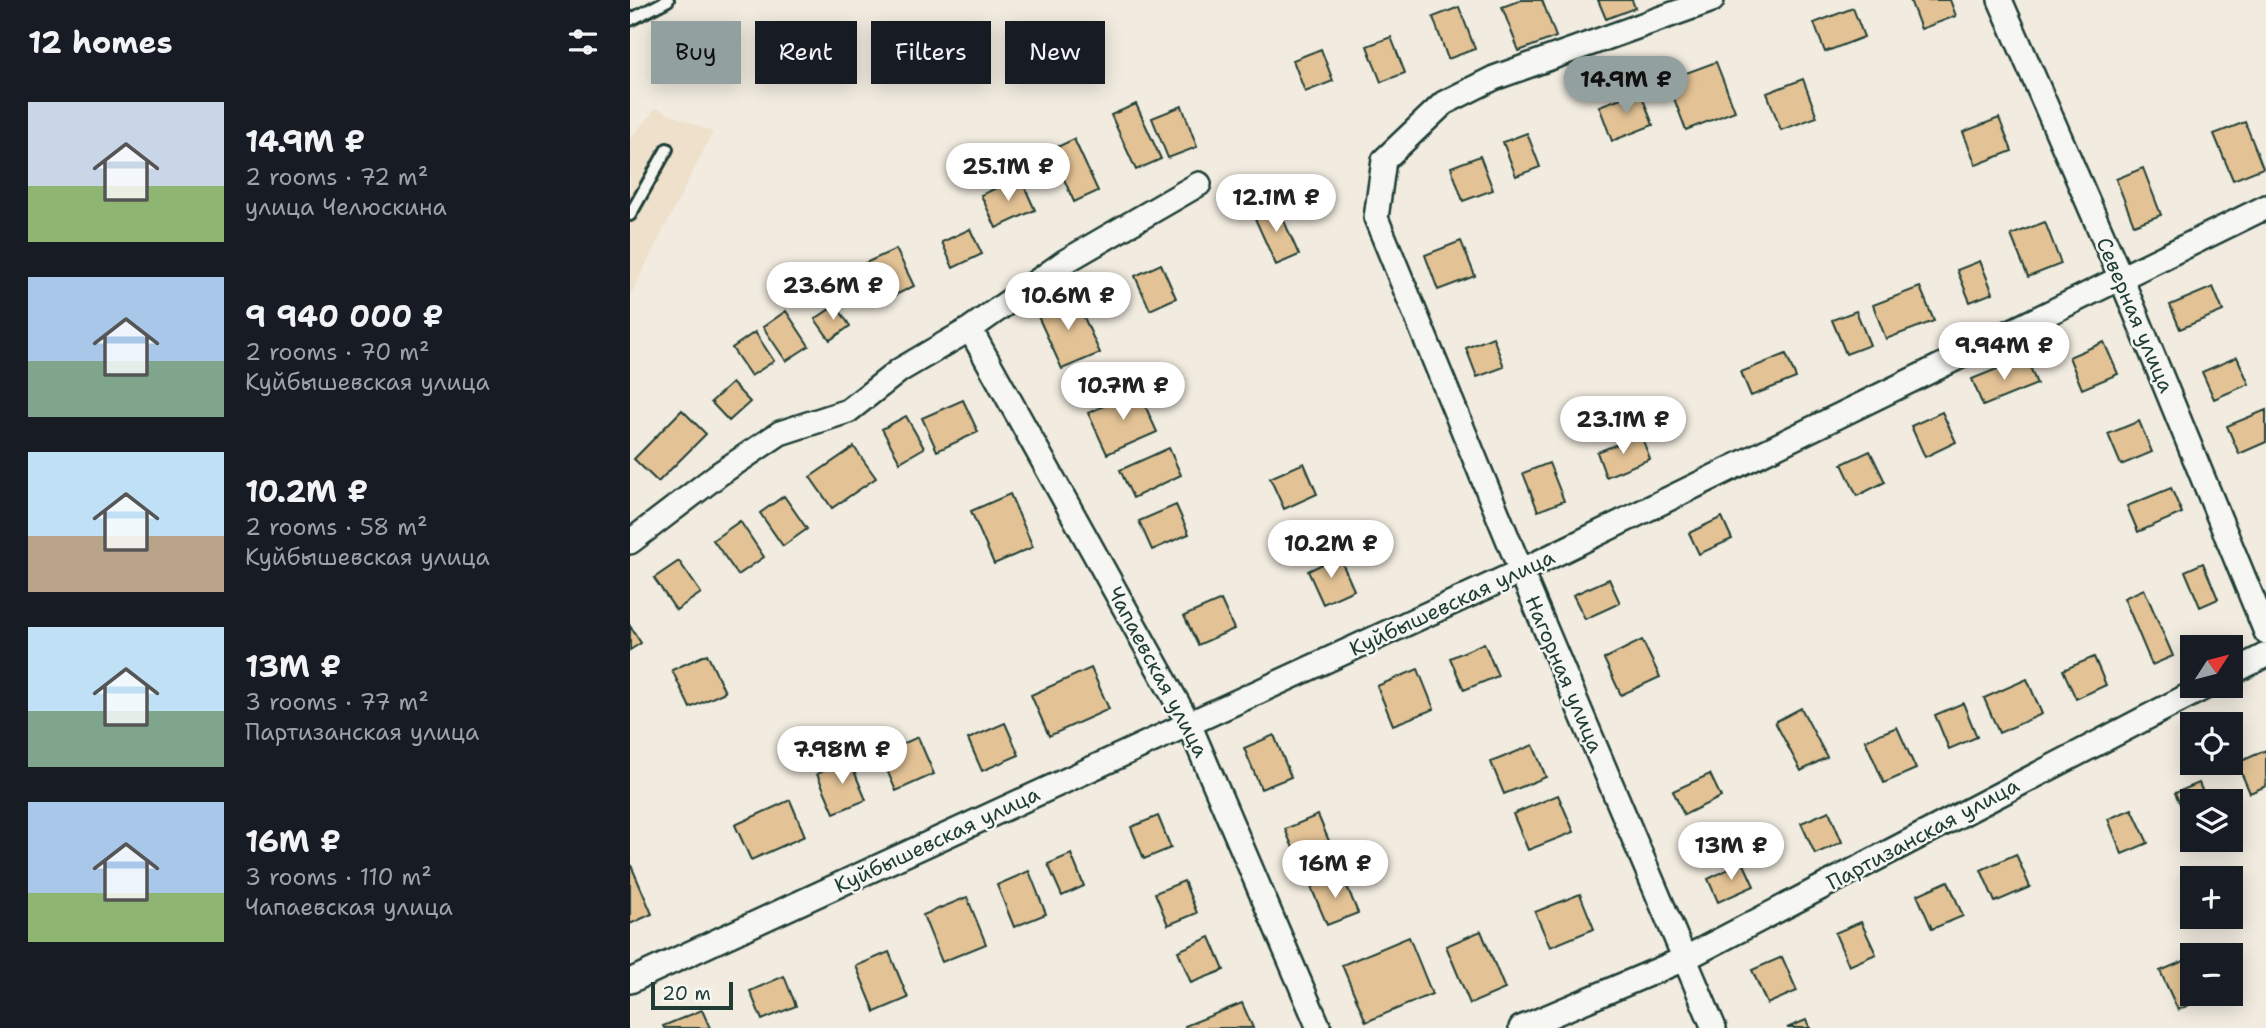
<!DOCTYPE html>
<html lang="en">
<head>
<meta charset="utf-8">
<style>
	:root { --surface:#171b24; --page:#242831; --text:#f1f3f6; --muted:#9ea1a6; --accent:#92a19f }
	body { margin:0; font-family:"Shantell Sans",sans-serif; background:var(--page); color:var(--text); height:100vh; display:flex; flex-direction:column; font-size:26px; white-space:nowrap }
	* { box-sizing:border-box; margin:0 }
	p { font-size:23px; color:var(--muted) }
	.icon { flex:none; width:38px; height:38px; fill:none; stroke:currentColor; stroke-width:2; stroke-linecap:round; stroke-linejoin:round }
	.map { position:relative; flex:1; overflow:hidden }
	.side { display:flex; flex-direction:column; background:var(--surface); width:630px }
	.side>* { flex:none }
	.hud { position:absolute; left:21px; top:21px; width:665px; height:63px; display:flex; gap:14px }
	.needle { width:46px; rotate:54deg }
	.fabs { position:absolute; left:1550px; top:635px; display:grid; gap:14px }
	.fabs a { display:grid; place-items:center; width:63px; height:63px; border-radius:0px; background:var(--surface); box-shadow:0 4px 18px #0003; font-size:35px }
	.scale { position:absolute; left:21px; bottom:18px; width:82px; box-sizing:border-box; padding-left:7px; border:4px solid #1f3d34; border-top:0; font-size:19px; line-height:24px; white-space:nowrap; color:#1f3d34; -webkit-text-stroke:5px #f6f6f2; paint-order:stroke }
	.price { position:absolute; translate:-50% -60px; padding:0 16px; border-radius:24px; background:#fff; color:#222; font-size:23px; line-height:46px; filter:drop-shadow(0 2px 4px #0008) }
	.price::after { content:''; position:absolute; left:50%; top:42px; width:21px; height:16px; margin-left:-10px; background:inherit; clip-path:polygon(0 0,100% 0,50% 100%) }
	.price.current { background:var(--accent); color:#111 }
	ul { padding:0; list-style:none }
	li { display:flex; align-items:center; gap:21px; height:175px; padding:0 28px }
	li span { display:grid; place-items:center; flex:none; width:196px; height:140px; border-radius:0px; color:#555 }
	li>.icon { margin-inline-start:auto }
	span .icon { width:84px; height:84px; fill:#fffc; stroke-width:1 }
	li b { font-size:30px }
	h2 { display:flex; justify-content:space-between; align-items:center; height:84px; padding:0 28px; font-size:30px }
	.chip { padding:0 24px; border-radius:0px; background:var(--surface); box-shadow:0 4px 18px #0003; font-size:24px; line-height:63px }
	.chip.current { background:var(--accent); color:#111 }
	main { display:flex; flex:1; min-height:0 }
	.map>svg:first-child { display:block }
	.built { fill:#eee0ca }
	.building { fill:#e3c396; stroke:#1f3d34; stroke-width:2 }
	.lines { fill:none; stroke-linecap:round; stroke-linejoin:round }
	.lane-casing { stroke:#1f3d34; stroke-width:16 }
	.street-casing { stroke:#1f3d34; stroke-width:28 }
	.lane { stroke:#f6f6f2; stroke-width:10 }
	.street { stroke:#f6f6f2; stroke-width:23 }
	.labels { text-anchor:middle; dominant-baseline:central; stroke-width:5; stroke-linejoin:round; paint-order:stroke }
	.street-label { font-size:21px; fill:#1f3d34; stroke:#f6f6f2 }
</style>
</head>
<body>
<main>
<section class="side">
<h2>12 homes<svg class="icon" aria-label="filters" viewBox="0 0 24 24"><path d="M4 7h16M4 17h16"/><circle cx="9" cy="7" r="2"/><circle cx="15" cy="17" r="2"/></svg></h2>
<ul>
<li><span style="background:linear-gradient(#c9d6e8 60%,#8fb573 0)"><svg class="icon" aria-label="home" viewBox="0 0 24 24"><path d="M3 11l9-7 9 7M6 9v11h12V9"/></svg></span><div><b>14.9M ₽</b><p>2 rooms · 72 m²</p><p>улица Челюскина</p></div></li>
<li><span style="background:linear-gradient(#a9c7e8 60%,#7fa58c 0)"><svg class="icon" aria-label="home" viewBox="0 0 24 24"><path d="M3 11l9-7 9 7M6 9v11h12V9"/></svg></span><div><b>9 940 000 ₽</b><p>2 rooms · 70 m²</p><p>Куйбышевская улица</p></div></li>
<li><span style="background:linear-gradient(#bfe0f5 60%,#b9a48a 0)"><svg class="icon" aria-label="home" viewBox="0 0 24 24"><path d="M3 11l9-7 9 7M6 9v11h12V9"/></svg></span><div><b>10.2M ₽</b><p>2 rooms · 58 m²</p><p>Куйбышевская улица</p></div></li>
<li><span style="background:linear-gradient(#bfe0f5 60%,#7fa58c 0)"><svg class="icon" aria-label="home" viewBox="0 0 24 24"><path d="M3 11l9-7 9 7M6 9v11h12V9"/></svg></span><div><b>13M ₽</b><p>3 rooms · 77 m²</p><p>Партизанская улица</p></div></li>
<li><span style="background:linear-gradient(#a9c7e8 65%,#8fb573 0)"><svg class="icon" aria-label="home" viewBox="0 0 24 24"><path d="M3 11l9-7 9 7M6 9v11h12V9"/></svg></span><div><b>16M ₽</b><p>3 rooms · 110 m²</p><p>Чапаевская улица</p></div></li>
</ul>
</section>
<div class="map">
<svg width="1636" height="1028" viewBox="0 0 1636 1028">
	<rect width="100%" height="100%" fill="#f2ece0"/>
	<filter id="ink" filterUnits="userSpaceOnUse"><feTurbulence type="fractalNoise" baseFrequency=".0143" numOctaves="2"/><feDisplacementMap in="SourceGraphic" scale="14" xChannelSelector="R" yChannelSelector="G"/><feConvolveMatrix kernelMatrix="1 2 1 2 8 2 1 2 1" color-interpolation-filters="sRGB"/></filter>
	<g filter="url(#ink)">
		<path class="built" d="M26 108 83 132 0 296V139Z"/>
		<path class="building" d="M891 0H912L926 37 889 51 872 7Z
			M968 0H1002L1005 8 976 19Z
			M1280 0H1320L1326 16 1291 29Z
			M829 7 845 49 818 59 803 17Z
			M1223 8 1234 37 1195 52 1184 23Z
			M761 37 775 73 751 82 737 46Z
			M691 49 703 81 675 92 663 60Z
			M1086 62 1105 111 1056 130 1037 80Z
			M1173 79 1187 117 1151 130 1137 93Z
			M1010 91 1023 125 982 141 969 106Z
			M506 104 531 159 506 170 481 115Z
			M552 106 567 147 538 158 522 118Z
			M1369 118 1382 151 1346 165 1333 132Z
			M1615 122 1633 168 1603 180 1584 134Z
			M897 133 910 167 886 176 873 142Z
			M444 139 468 191 444 202 421 150Z
			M850 156 863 190 833 201 821 167Z
			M1513 168 1531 215 1504 225 1486 179Z
			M390 177 405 210 366 228 351 195Z
			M646 203 669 255 646 265 623 214Z
			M1415 222 1431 264 1398 277 1381 235Z
			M340 229 352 254 323 268 312 242Z
			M831 241 845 276 808 290 795 255Z
			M266 249 284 286 249 303 231 265Z
			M1350 261 1363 293 1340 302 1327 270Z
			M531 264 546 298 520 310 505 276Z
			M1290 287 1304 321 1256 339 1243 305Z
			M1583 287 1593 311 1550 329 1540 305Z
			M444 295 470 353 432 369 406 312Z
			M206 305 220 326 200 340 185 319Z
			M156 311 179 346 156 361 133 327Z
			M1226 311 1240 345 1216 354 1202 320Z
			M125 332 144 361 121 376 102 348Z
			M863 337 874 367 847 377 836 348Z
			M1474 342 1488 374 1452 389 1439 357Z
			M1156 354 1166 378 1121 396 1111 372Z
			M1396 357 1407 384 1353 406 1342 379Z
			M1607 357 1619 384 1584 399 1572 372Z
			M102 383 120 402 99 421 81 402Z
			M508 390 527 432 477 454 458 413Z
			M333 400 348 432 307 451 292 418Z
			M52 410 76 434 28 482 4 459Z
			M1636 410V442L1609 454 1597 426Z
			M1312 412 1326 442 1295 457 1281 426Z
			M276 416 294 448 270 462 252 429Z
			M1509 421 1522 452 1491 465 1478 434Z
			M1011 435 1020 459 976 477 967 452Z
			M224 447 246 478 202 508 180 477Z
			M539 448 551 475 503 498 490 470Z
			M1240 451 1255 482 1227 496 1212 464Z
			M674 463 687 494 654 509 640 478Z
			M919 463 934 501 908 511 893 473Z
			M1541 488 1552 513 1508 532 1497 506Z
			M380 494 403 547 364 564 341 511Z
			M154 496 177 529 153 546 130 513Z
			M546 505 559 534 522 550 509 521Z
			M1092 517 1102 539 1069 554 1059 533Z
			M110 521 134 557 108 575 83 540Z
			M709 556 724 590 693 604 678 571Z
			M49 561 71 593 46 610 24 578Z
			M1573 563 1588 599 1570 607 1555 571Z
			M979 579 990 603 955 619 943 595Z
			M1514 589 1543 656 1522 665 1494 598Z
			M591 600 604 629 568 645 554 616Z
			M0 626 11 643 0 650Z
			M1012 640 1030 677 991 695 974 659Z
			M854 643 868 676 834 690 820 658Z
			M77 654 95 692 60 708 42 670Z
			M1464 657 1476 685 1446 699 1433 670Z
			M461 668 479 709 419 736 401 695Z
			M788 669 804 709 763 725 747 686Z
			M1397 679 1412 714 1369 733 1354 698Z
			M1333 703 1347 737 1319 749 1305 715Z
			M1171 708 1197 757 1171 771 1145 722Z
			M375 723 389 755 352 771 338 739Z
			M1267 727 1286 769 1254 783 1235 740Z
			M644 735 661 777 631 789 614 748Z
			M288 737 304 774 266 791 250 754Z
			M903 745 916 777 874 794 861 762Z
			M1636 750V786L1620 793 1607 763Z
			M219 759 236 800 204 813 187 774Z
			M1080 774 1091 797 1054 815 1043 791Z
			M1569 783 1577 802H1563V817L1557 819 1545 793Z
			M928 795 944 832 898 850 883 814Z
			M160 800 175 836 121 860 105 825Z
			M1502 809 1518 843 1492 854 1478 819Z
			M1199 811 1212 842 1185 854 1171 823Z
			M688 815 707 860 674 874 655 829Z
			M528 816 541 848 514 859 501 827Z
			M441 854 454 886 432 896 418 864Z
			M1386 854 1400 887 1365 902 1351 870Z
			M1113 862 1124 886 1088 902 1078 879Z
			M0 863 22 914 0 924Z
			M399 871 416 914 384 927 367 885Z
			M712 874 728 913 697 925 681 887Z
			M554 881 567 913 538 925 525 893Z
			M1318 881 1333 916 1302 929 1287 895Z
			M950 894 964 929 920 947 905 912Z
			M337 897 356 944 312 962 293 915Z
			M1231 922 1246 954 1219 966 1205 933Z
			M851 931 875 989 840 1004 816 946Z
			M580 937 594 970 561 983 548 951Z
			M779 937 802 994 736 1022 712 965Z
			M259 952 278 998 245 1012 226 966Z
			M1152 957 1167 991 1137 1004 1122 970Z
			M1563 957V994H1583L1548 1010 1530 971Z
			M154 976 166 1006 132 1020 120 991Z
			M612 1003 623 1028H556L555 1026Z
			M72 1010 80 1028H34L33 1026Z
			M1176 1020 1180 1028H1157Z"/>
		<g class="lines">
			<g class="lane-casing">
				<path id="lane" d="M0 20 38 0
					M0 215 37 149"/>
			</g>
			<g class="street-casing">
				<path id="street" d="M1082 0 864 78 814 103 754 160 746 218 891 571 1084 1028
					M1370 0 1491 278 1636 632
					M340 329 559 724 689 1028
					M0 542 89 474 150 433 218 411 270 370 340 329 436 261 569 184
					M1601 673 1636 655
					M0 981 891 571 1636 207
					M891 1028 1054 959 1577 686"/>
			</g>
			<use href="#lane" class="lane"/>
			<use href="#street" class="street"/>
		</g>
	</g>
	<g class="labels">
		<g class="street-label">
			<text transform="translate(1505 315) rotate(67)">Северная улица</text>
			<text transform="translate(822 603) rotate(-25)">Куйбышевская улица</text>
			<text transform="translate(528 672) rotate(62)">Чапаевская улица</text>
			<text transform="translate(934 674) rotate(67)">Нагорная улица</text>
			<text transform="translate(1293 834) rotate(-28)">Партизанская улица</text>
			<text transform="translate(307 840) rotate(-25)">Куйбышевская улица</text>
		</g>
	</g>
</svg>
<div class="fabs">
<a><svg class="needle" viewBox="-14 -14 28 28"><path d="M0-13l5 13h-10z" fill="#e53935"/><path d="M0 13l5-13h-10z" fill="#9ea1a6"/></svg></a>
<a><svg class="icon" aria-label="locate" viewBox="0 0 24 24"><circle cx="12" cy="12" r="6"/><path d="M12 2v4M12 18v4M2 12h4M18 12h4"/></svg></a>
<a><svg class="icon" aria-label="layers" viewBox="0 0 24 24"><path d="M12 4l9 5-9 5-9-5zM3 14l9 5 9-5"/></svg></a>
<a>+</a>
<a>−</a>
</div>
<div class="scale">20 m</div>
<b class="price current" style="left:996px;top:116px">14.9M ₽</b>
<b class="price" style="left:378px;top:203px">25.1M ₽</b>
<b class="price" style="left:646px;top:234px">12.1M ₽</b>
<b class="price" style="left:203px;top:322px">23.6M ₽</b>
<b class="price" style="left:438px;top:332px">10.6M ₽</b>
<b class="price" style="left:1374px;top:382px">9.94M ₽</b>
<b class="price" style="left:493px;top:422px">10.7M ₽</b>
<b class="price" style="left:993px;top:456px">23.1M ₽</b>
<b class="price" style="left:701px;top:580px">10.2M ₽</b>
<b class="price" style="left:212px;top:786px">7.98M ₽</b>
<b class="price" style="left:1101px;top:882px">13M ₽</b>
<b class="price" style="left:705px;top:900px">16M ₽</b>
<div class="hud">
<a class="chip current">Buy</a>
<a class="chip">Rent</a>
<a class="chip">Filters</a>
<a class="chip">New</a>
</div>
</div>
</main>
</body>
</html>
